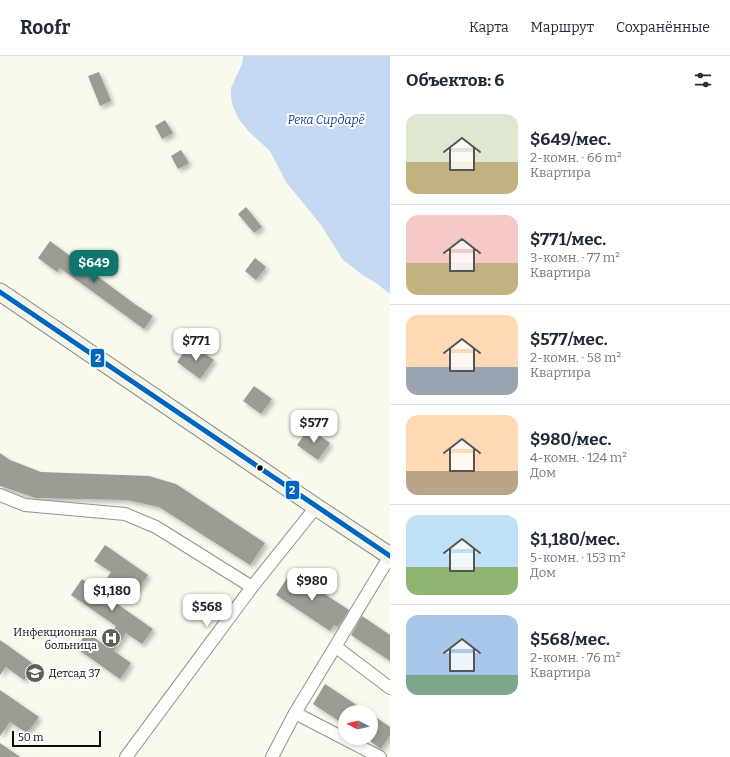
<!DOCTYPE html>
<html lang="ru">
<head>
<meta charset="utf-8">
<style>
	:root { --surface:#fff; --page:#f2f2f3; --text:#1f2937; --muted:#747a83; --line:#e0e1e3; --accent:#0f766e }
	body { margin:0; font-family:Bitter,serif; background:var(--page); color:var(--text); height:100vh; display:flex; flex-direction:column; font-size:15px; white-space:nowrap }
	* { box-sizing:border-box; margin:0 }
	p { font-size:13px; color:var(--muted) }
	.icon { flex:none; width:22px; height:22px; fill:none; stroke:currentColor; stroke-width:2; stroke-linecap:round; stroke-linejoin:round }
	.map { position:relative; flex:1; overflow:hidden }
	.panel { display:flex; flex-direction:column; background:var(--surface); width:340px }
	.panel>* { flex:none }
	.needle { width:26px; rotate:277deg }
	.tools { position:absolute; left:338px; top:649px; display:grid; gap:8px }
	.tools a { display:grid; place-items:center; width:40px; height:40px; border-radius:50%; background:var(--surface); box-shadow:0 2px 6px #0003; font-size:20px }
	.scale { position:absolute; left:12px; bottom:10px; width:89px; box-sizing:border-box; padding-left:4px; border:2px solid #0b0b0b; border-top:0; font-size:11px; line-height:14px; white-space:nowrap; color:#0b0b0b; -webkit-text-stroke:3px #fff; paint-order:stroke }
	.price { position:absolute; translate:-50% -34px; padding:0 9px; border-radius:8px; background:#fff; color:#222; font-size:13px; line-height:26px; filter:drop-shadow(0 1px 2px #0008) }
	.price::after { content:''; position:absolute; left:50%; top:24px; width:12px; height:9px; margin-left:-6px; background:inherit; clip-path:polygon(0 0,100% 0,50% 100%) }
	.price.on { background:var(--accent); color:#fff }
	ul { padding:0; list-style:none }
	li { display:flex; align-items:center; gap:12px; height:100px; padding:0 16px }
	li+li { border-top:1px solid var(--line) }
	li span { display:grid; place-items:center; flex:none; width:112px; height:80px; border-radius:12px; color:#555 }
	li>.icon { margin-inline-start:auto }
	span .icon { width:48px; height:48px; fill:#fffc; stroke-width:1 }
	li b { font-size:17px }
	h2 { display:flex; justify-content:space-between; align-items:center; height:48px; padding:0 16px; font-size:17px }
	header { display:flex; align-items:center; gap:24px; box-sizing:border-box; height:56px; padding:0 20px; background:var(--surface); border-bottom:1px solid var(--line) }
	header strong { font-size:19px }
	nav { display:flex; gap:22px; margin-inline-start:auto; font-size:14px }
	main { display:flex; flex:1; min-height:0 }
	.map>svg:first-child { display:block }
	.water { fill:#c5d8f2 }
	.building { fill:#9c9b94; filter:url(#shadow) }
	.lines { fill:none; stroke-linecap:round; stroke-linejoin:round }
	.minor-casing { stroke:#92938d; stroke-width:14 }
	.secondary-casing { stroke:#898984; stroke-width:19 }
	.minor { stroke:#fefefc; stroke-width:12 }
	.secondary { stroke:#f2f4e7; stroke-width:17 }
	.bus-1-casing { stroke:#fff; stroke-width:8 }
	.bus-1 { stroke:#0065bd; stroke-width:5 }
	.bus-dot { fill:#0b0b0b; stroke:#fff; stroke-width:1.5 }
	.labels { text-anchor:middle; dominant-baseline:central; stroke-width:4; stroke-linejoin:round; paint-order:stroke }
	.poi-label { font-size:11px; fill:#0b0b0b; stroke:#fff; text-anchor:end }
	.water-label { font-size:12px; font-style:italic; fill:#184099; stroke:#fff }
	.line-badge { stroke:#fff; stroke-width:1.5 }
	.badge-label { font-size:11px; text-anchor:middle; font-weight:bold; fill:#fff }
</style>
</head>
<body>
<header>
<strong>Roofr</strong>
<nav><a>Карта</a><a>Маршрут</a><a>Сохранённые</a></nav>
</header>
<main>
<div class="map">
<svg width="390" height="701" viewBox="0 0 390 701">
	<defs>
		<filter id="shadow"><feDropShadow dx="3" dy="3" stdDeviation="2" flood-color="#0004"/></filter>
	</defs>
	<rect width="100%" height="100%" fill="#f9faee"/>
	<path class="water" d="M243 0H390V238L376 227 364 220 343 204 321 169 286 126 270 95 249 76 239 63 233 51 231 41V32L242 8Z"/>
	<path class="building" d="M99 16 111 45 100 50 88 20Z
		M165 64 173 77 162 83 155 70Z
		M181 94 189 107 178 113 171 100Z
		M246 151 262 171 254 177 238 158Z
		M50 185 136 249 153 260 144 273 60 212 57 216 38 202Z
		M255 202 266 211 256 224 245 215Z
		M194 290 214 304 200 323 177 306 184 296 188 299Z
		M254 330 272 343 261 358 243 345Z
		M309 372 330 387 318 404 297 389Z
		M0 397 10 404 41 416 149 420 176 428 265 487 250 509 159 451 127 444 36 442 0 430Z
		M105 489 148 519 137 535 122 524 110 543 153 573 142 588 126 577 114 595 131 607 120 623 76 592 87 576 103 588 116 570 71 539 82 523 98 535 111 516 94 505Z
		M291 516 349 554 338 571 334 569 330 575 276 539Z
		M362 560 390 579V605L351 579Z
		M0 584 35 609 24 624 6 611 0 619Z
		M325 628 367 656H345V669L313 648Z
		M0 634 39 661 27 677 10 666 0 680Z
		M371 658 390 671V679L381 693 371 686Z
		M0 687 20 701H0Z"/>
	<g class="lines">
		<g class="minor-casing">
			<path id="minor" d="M0 439 25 449 125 458 156 471 252 531
				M336 591 390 632
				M295 657 380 701
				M126 701 252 531 316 451
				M272 701 295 657 390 500"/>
		</g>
		<g class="secondary-casing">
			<path id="secondary" d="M0 236 316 451 390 500"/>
		</g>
		<use href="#minor" class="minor"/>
		<use href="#secondary" class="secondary"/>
		<g class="bus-1-casing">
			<path id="bus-1" d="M0 236 390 500"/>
		</g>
		<use href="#bus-1" class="bus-1"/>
	</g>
	<defs>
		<g id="hospital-disc" transform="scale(1)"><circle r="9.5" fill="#5e5f5a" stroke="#fff"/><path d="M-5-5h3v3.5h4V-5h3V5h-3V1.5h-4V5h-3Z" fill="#fff"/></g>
		<g id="school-disc" transform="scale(1)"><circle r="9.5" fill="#5e5f5a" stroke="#fff"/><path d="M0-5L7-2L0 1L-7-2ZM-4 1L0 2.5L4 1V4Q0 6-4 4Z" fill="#fff"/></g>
	</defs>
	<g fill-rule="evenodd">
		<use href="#hospital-disc" x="111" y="582"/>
		<use href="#school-disc" x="35" y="617"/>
	</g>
	<circle class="bus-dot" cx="260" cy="412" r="3.5"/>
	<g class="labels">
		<g class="poi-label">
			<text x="97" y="576">Инфекционная<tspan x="97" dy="13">больница</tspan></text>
			<text x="49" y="617" text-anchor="start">Детсад 37</text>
		</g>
		<g class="water-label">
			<text x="326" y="64">Река Сирдарё</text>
		</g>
	</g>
	<g class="line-badge">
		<rect x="90" y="292" width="15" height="20" rx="4" fill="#0065bd"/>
		<rect x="285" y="424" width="15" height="20" rx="4" fill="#0065bd"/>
	</g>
	<g class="badge-label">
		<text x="98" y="306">2</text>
		<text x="292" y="438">2</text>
	</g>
</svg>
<div class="tools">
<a><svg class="needle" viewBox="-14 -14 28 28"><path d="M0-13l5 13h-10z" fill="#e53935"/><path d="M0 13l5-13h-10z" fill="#747a83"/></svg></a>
</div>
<div class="scale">50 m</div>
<b class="price on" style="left:94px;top:228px">$649</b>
<b class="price" style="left:196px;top:306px">$771</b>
<b class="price" style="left:314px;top:388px">$577</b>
<b class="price" style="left:312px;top:546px">$980</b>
<b class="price" style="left:112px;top:556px">$1,180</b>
<b class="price" style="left:207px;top:572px">$568</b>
</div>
<section class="panel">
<h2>Объектов: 6<svg class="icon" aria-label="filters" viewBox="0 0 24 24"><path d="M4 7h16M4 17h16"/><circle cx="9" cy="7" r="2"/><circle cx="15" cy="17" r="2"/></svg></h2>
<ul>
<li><span style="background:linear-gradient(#dfe7d0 60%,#c2b280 0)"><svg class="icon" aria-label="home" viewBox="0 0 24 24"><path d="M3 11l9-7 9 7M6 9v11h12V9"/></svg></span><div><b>$649/мес.</b><p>2-комн. · 66 m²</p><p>Квартира</p></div></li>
<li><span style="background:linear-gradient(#f6c9c9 60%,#c2b280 0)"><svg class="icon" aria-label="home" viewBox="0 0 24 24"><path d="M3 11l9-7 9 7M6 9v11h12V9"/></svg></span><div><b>$771/мес.</b><p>3-комн. · 77 m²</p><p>Квартира</p></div></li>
<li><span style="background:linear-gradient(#ffd9b3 65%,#9aa5b1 0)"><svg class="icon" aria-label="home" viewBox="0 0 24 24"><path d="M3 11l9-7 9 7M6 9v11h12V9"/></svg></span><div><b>$577/мес.</b><p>2-комн. · 58 m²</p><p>Квартира</p></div></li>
<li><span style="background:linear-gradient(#ffd9b3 70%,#b9a48a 0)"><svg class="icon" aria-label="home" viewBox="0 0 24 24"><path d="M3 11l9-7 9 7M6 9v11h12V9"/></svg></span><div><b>$980/мес.</b><p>4-комн. · 124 m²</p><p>Дом</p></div></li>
<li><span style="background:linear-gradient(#bfe0f5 65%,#8fb573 0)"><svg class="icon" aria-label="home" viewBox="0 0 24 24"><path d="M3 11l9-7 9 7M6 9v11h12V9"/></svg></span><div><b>$1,180/мес.</b><p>5-комн. · 153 m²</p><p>Дом</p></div></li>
<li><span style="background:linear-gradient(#a9c7e8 75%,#7fa58c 0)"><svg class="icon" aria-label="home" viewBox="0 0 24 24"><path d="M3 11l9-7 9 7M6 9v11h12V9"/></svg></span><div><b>$568/мес.</b><p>2-комн. · 76 m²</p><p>Квартира</p></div></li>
</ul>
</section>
</main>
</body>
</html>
